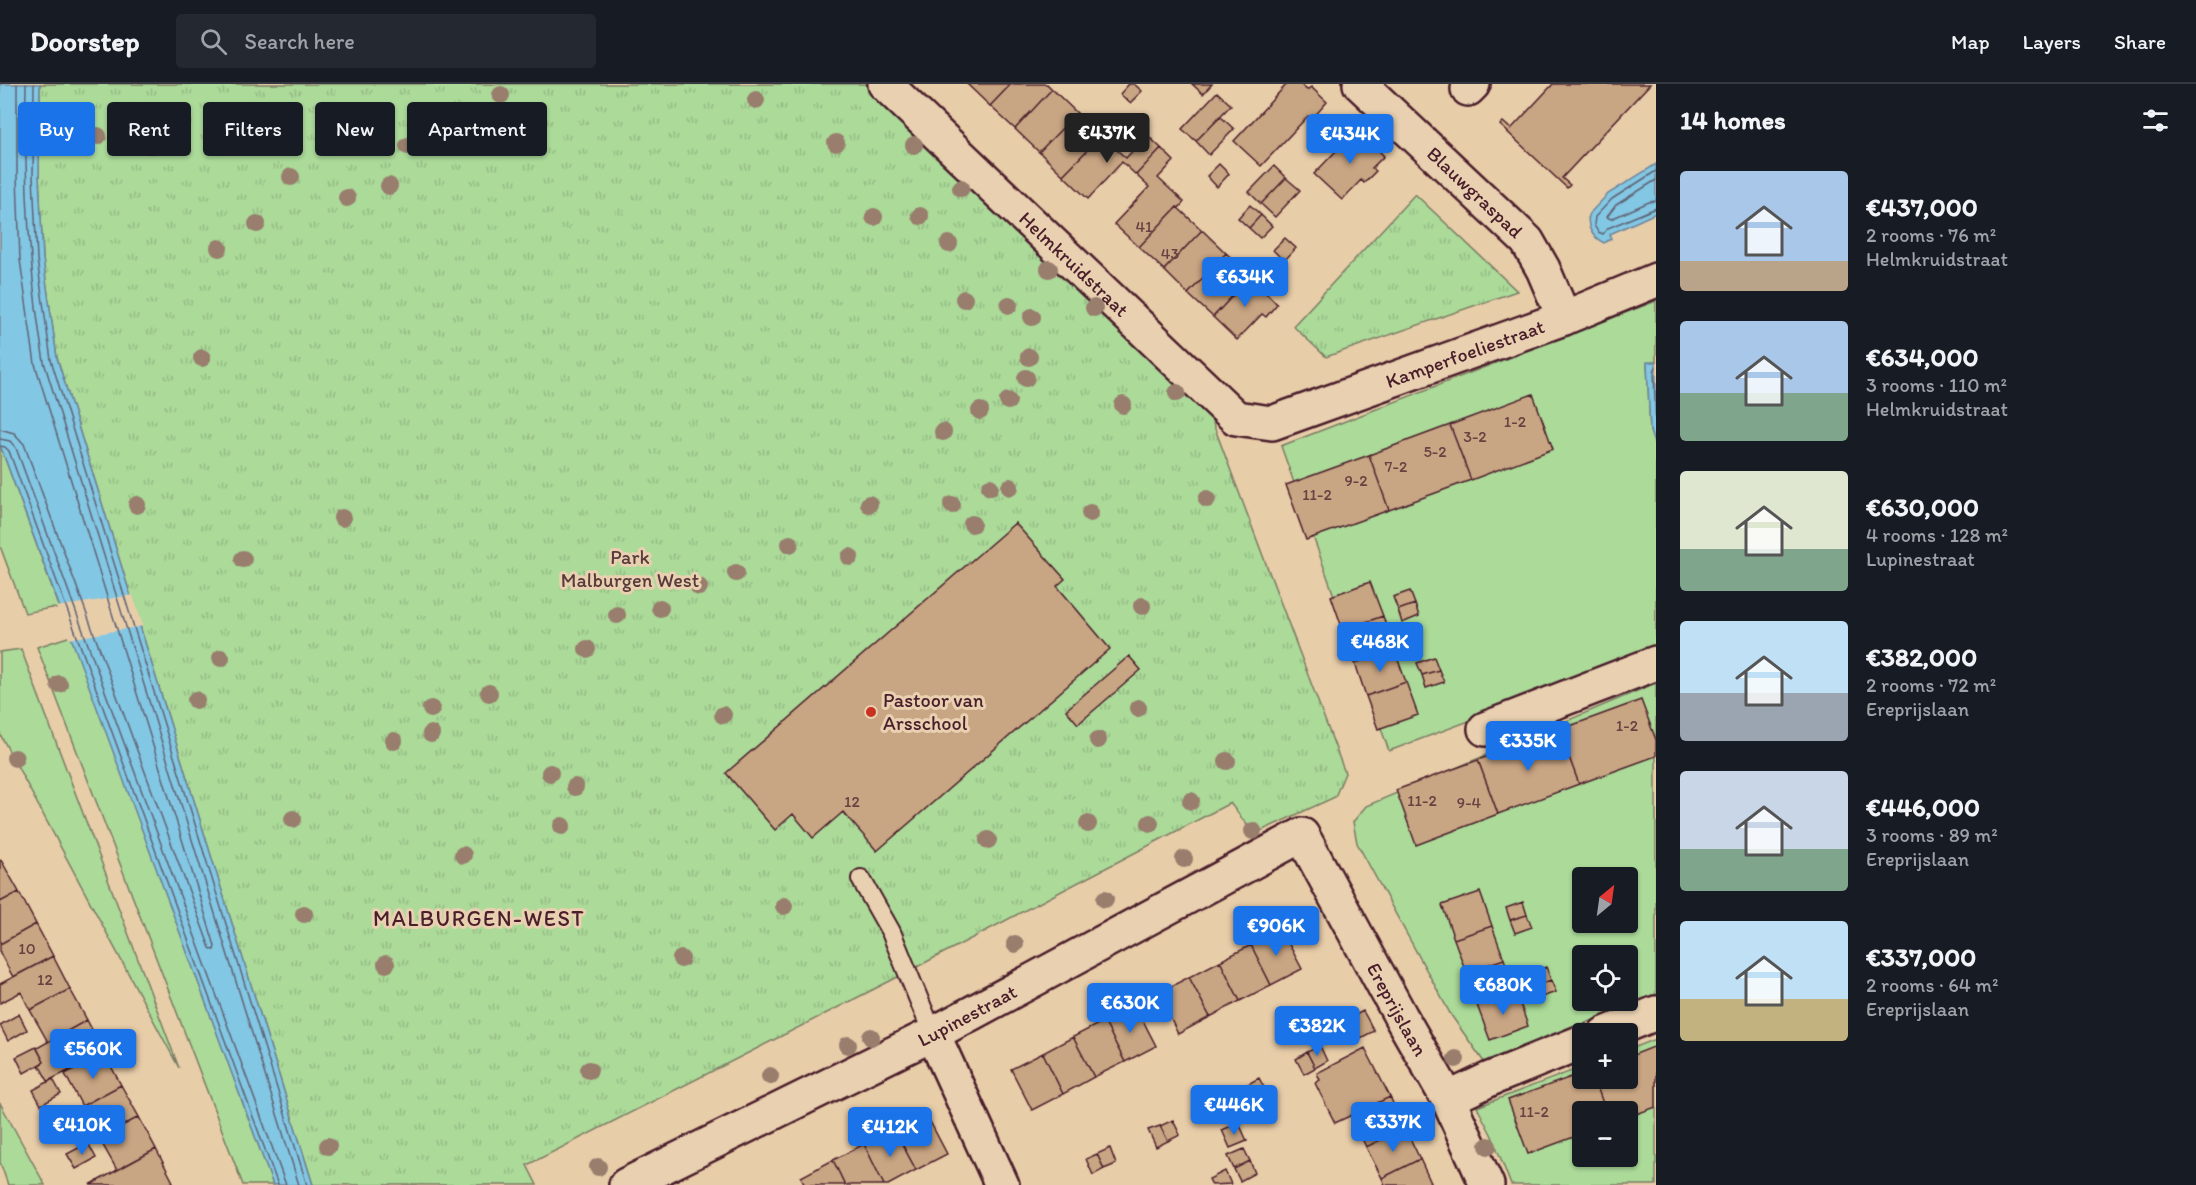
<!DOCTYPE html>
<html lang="en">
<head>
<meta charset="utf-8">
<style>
	:root { --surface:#171b24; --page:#242831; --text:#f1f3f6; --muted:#9ea1a6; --line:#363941; --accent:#1a73e8 }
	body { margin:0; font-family:Itim,sans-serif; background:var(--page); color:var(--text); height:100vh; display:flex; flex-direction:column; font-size:22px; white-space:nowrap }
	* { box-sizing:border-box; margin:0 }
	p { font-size:20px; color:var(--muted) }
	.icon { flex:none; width:33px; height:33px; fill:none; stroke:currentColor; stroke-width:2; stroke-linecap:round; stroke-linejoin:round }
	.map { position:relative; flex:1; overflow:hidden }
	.side { display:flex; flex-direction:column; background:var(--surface); width:540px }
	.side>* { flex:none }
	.guide { position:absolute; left:18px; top:18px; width:570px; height:54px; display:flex; gap:12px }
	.needle { width:39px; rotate:29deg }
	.tools { position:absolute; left:1572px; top:783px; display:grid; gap:12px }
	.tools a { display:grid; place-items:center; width:66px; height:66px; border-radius:6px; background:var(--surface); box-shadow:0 2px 4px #0004; font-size:30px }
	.price { position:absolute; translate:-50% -51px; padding:0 14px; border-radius:6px; background:var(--accent); color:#fff; font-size:20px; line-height:39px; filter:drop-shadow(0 2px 3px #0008) }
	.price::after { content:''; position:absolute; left:50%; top:36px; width:18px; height:14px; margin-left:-9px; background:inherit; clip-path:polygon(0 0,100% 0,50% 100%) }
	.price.selected { background:#222; color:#fff }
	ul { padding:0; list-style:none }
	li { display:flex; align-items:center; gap:18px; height:150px; padding:0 24px }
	li span { display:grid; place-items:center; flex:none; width:168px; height:120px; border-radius:6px; color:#555 }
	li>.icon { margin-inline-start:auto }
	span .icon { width:72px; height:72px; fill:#fffc; stroke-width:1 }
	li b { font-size:26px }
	h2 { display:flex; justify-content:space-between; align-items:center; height:72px; padding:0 24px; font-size:26px }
	.pill { padding:0 21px; border-radius:6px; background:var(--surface); box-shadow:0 2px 4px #0004; font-size:21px; line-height:54px }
	.pill.selected { background:var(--accent); color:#fff }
	header { display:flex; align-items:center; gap:36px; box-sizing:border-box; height:84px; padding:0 30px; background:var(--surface); border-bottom:2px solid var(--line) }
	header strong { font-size:28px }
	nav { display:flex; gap:33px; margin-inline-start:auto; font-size:21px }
	.search { width:420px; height:54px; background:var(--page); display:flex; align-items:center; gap:15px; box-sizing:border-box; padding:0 21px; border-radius:6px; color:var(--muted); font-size:22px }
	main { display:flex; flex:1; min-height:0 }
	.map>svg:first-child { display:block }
	.grass { fill:#abda99; stroke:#7a7c62; stroke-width:1.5; fill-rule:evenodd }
	.park { fill:url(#park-tufts); stroke:#7a7c62; stroke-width:1.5 }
	.water { fill:#82c7e3; stroke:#6c8499; stroke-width:1.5 }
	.pier { fill:#e8cda9 }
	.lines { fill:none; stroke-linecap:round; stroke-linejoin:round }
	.shore { stroke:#606275; stroke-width:1.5 }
	.building { fill:#c8a583; stroke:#4a1f2b; stroke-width:1.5 }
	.lane-casing { stroke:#4a1f2b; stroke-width:22 }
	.street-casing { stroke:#4a1f2b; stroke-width:38 }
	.lane { stroke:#e8d0b0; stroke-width:18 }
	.street { stroke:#e8d0b0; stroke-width:33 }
	.tree { fill:#997d6d }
	.poi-dot { fill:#c8321e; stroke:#e8d0b0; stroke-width:2 }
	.labels { text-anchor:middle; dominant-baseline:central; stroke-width:6; stroke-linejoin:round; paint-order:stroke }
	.number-label { font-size:16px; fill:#6a4041 }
	.street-label { font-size:20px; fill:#4a1f2b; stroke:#e8d0b0 }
	.park-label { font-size:20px; fill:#593b3c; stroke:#e8d0b0 }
	.poi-label { font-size:20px; fill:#4a1f2b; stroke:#e8d0b0; text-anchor:start }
	.quarter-label { font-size:22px; letter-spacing:1.5px; fill:#4a1f2b; stroke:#e8d0b0 }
</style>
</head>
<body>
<header>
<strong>Doorstep</strong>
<div class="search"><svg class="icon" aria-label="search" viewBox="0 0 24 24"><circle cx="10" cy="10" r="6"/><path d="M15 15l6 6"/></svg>Search here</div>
<nav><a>Map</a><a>Layers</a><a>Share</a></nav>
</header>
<main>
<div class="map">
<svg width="1656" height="1101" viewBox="0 0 1656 1101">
	<defs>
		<pattern id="park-tufts" width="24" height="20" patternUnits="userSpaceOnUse" patternTransform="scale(1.5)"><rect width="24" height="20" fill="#abda99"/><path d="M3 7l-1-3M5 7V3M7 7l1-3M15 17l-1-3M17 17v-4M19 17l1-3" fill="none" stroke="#95bb84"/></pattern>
	</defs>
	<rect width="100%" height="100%" fill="#e8cda9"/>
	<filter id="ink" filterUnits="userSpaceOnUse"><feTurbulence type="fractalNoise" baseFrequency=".0167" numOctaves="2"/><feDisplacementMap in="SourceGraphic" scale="12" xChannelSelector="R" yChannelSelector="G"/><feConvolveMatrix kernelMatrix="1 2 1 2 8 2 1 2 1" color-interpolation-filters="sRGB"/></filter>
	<g filter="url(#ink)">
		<path class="grass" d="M1656 217V278L1647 279 1650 347 1656 365V567L1389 667 1281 362Z
			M0 361 60 525 51 524 25 529 0 462Z
			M71 552 273 1101H243L37 563Z
			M21 565 179 984 0 650V568Z
			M1656 599V912L1484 978 1451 931 1357 759 1353 738 1366 722ZM1582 794H1628V838H1582ZM1582 872H1628V916H1582Z
			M1656 955V1101H1511L1492 1052 1477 1023 1582 983V994H1628V966ZM1582 1028H1628V1072H1582Z
			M0 1019 45 1101H8L0 1078Z"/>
		<path class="park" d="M40 0H865L1206 321 1345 689 1335 713 1254 750 1230 719 890 897 527 1081 537 1101H313L57 274 43 175 39 92Z
			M1415 110 1517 207 1326 273 1293 242Z"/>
		<path class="water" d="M0 0H40L39 92 43 175 57 274 313 1101H273L0 361Z
			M1656 80V129L1610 150 1611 155 1604 159C1591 152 1588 145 1588 131L1608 110Z
			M1647 278H1656V365L1650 347Z"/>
		<path class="pier" d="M133 511 143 542 69 555 56 523Z"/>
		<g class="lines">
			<path class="shore" d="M26 0C24 95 28 184 44 278L299 1101
				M34 0 33 92 37 175 51 276 307 1101
				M1656 87 1612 115 1595 133 1594 141 1598 148 1603 150 1608 144 1656 124
				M1656 96 1616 121 1607 133 1611 135 1649 118 1656 117
				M1656 283 1654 287 1656 347
				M0 345 14 349 24 360 210 864 214 866 215 862 35 280 20 176 17 92V0
				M0 355 10 357 16 364 286 1101
				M0 362 5 363 9 367 278 1101"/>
		</g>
		<path class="building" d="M967 0H1011L990 22Z
			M1011 0H1047L1052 5 1015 45 990 22Z
			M1129 0H1134L1142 7 1130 19 1120 10Z
			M1192 0H1212L1203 10Z
			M1287 0H1300L1307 6 1311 3 1327 18 1312 35 1308 32 1261 82 1234 57Z
			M1553 0H1650L1562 94 1570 101 1567 104 1500 41 1503 38 1511 45Z
			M1052 5 1077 29 1039 68 1015 45Z
			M1217 8 1231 21 1196 57 1182 45Z
			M1077 29 1101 52 1063 91 1039 68Z
			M1220 32 1234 45 1209 71 1196 57Z
			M1357 45 1384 72 1372 84 1376 87 1364 99 1361 96 1342 116 1314 90Z
			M1147 51 1161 64 1136 91 1122 78 1088 115 1063 91 1101 52 1126 74Z
			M1161 64 1174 77 1158 94 1184 118 1179 124 1177 123 1139 163 1114 140 1149 103 1136 91Z
			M1219 80 1229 90 1217 103 1207 92Z
			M1274 82 1286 94 1261 120 1249 108Z
			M1286 94 1300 106 1275 133 1261 120Z
			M1250 121 1261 131 1249 144 1238 134Z
			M1177 123 1202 146 1164 186 1139 163Z
			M1261 131 1272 142 1260 154 1249 144Z
			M1202 146 1226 169 1188 210 1164 186Z
			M1285 154 1296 164 1284 177 1273 166Z
			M1226 169 1251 192 1213 233 1188 210Z
			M1251 192 1277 220 1266 233 1262 230 1237 256 1213 233Z
			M1533 310 1553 365 1471 396 1450 341Z
			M1450 341 1471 396 1389 426 1369 371Z
			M1369 371 1389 426 1306 456 1286 401Z
			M1015 439 1065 495 1057 502 1110 565 877 767 843 728 813 754 793 730 775 746 726 689Z
			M1370 498 1383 532 1343 546 1331 512Z
			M1410 507 1415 520 1398 526 1393 513Z
			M1415 520 1419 532 1402 539 1398 526Z
			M1383 532 1394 565 1355 579 1343 546Z
			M1394 565 1406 598 1366 612 1355 579Z
			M1129 572 1141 586 1078 640 1066 626Z
			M1434 573 1439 586 1422 591 1417 579Z
			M1439 586 1444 598 1426 604 1422 591Z
			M1406 598 1418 631 1378 645 1366 612Z
			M1641 616 1656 656V672L1579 700 1559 646Z
			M1559 646 1579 700 1498 730 1478 676Z
			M1478 676 1498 730 1416 761 1396 706Z
			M1 776 19 808 0 818V777Z
			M19 808 36 840 0 860V818Z
			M1480 808 1492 842 1454 855 1442 821Z
			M1523 818 1527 831 1510 836 1506 824Z
			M1527 831 1532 843 1515 849 1510 836Z
			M36 840 53 872 13 893 0 869V860Z
			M1492 842 1504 875 1466 888 1454 855Z
			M1281 845 1302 885 1271 901 1251 861Z
			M1251 861 1271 901 1240 917 1220 877Z
			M53 872 70 905 30 926 21 908 0 919V900Z
			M1504 875 1516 908 1477 921 1466 888Z
			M1220 877 1240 917 1210 933 1189 893Z
			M1546 883 1551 896 1535 902 1530 889Z
			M1189 893 1210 933 1178 950 1158 909Z
			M1551 896 1556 908 1539 914 1535 902Z
			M70 905 87 936 48 958 30 926Z
			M1516 908 1528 942 1490 956 1477 921Z
			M1135 921 1156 962 1125 978 1104 937Z
			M1363 927 1374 947 1351 959 1345 947 1348 935Z
			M19 930 27 946 8 957 0 941Z
			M87 936 104 969 48 997 39 981 44 978 37 964Z
			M1104 937 1125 978 1094 993 1073 953Z
			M1073 953 1094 993 1063 1010 1043 969Z
			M1320 962 1327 977 1315 984 1307 968Z
			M1656 962V1023L1628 1033V1028H1606L1594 994H1628V973Z
			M36 963 44 978 24 989 16 973Z
			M1365 964 1390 1013 1335 1039 1315 999 1320 996 1317 989Z
			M1307 968 1315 984 1304 990 1296 975Z
			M104 969 121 1001 82 1022 65 990Z
			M1043 969 1063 1010 1032 1026 1011 985Z
			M1582 989V994H1594L1606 1028H1582V1050L1528 1070 1508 1016Z
			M1259 994 1267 1009 1253 1016 1246 1001Z
			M53 995 61 1010 41 1021 33 1006Z
			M121 1001 139 1033 99 1054 82 1022Z
			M1246 1001 1253 1016 1242 1021 1235 1007Z
			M1390 1013 1405 1044 1366 1063 1351 1031Z
			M71 1026 79 1042 59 1053 50 1037Z
			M925 1028 947 1070 916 1086 894 1045Z
			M139 1033 156 1065 117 1086 99 1054Z
			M1173 1036 1180 1051 1168 1057 1160 1042Z
			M1239 1039 1247 1057 1230 1064 1222 1046Z
			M1160 1042 1168 1057 1156 1063 1148 1046Z
			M1405 1044 1420 1075 1382 1094 1366 1063Z
			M894 1045 916 1086 888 1101H884L864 1060Z
			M88 1059 96 1074 76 1085 67 1070Z
			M864 1060 884 1101H845L833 1076Z
			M1110 1064 1116 1080 1104 1085 1097 1070Z
			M156 1065 173 1098 168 1101H90Z
			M1244 1065 1250 1077 1234 1085 1228 1072Z
			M1097 1070 1104 1085 1093 1091 1086 1075Z
			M1420 1075 1432 1101H1385L1382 1094Z
			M833 1076 845 1101H805L801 1093Z
			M1250 1077 1255 1089 1240 1097 1234 1085Z
			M1225 1087 1231 1100 1212 1101 1209 1095Z"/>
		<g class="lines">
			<g class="lane-casing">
				<path id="lane" d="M861 795 891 848 933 950"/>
			</g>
			<g class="street-casing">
				<g id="street">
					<path id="s1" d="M885 0 1236 334 1272 339 1564 234 1656 196"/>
					<path id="s2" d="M1360 0 1527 157 1543 185 1564 234"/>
					<path d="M1468 5 1473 0"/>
					<path d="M1485 645 1656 579"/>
					<path d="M933 950 1002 1101"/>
					<path d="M1605 950 1656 929"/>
					<path d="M1448 1015 1490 995 1582 958"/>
					<path id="s3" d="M626 1101 933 950 1302 751 1401 933 1448 1015 1487 1101"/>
				</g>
			</g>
			<use href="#lane" class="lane"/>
			<use href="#street" class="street"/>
		</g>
		<g class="tree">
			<circle cx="501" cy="11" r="9"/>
			<circle cx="756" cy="16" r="9"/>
			<circle cx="471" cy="32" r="9"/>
			<circle cx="444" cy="40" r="9"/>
			<circle cx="98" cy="52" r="9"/>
			<circle cx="836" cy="59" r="9"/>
			<circle cx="914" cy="61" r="9"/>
			<circle cx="408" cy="62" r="9"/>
			<circle cx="291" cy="93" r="9"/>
			<circle cx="389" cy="102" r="9"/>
			<circle cx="961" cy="104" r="9"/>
			<circle cx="347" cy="114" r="9"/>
			<circle cx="920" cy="132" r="9"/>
			<circle cx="874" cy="133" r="9"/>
			<circle cx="257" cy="140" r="9"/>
			<circle cx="949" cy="160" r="9"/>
			<circle cx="219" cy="164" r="9"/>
			<circle cx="1049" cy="185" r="9"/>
			<circle cx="964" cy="215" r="9"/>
			<circle cx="1009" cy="221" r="9"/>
			<circle cx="1094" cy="224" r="9"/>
			<circle cx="1032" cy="233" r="9"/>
			<circle cx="1029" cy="273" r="9"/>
			<circle cx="202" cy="274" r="9"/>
			<circle cx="1026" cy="294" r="9"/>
			<circle cx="1177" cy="309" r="9"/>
			<circle cx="1008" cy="317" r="9"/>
			<circle cx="1123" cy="321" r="9"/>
			<circle cx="980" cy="327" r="9"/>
			<circle cx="943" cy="348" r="9"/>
			<circle cx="990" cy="403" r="9"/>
			<circle cx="1010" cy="403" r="9"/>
			<circle cx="1207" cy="415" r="9"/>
			<circle cx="869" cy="420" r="9"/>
			<circle cx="137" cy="421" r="9"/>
			<circle cx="952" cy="421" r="9"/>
			<circle cx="1090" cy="429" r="9"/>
			<circle cx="342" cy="434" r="9"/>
			<circle cx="972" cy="440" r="9"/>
			<circle cx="790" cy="460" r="9"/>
			<circle cx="850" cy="473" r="9"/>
			<circle cx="243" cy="475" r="9"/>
			<circle cx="736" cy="489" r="9"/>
			<circle cx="699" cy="503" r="9"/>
			<circle cx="1142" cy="522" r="9"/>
			<circle cx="660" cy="524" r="9"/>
			<circle cx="617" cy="531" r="9"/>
			<circle cx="587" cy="565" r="9"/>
			<circle cx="221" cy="574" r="9"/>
			<circle cx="59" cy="600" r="9"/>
			<circle cx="489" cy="609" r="9"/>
			<circle cx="196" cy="616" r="9"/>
			<circle cx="1138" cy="624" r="9"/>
			<circle cx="431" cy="625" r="9"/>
			<circle cx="723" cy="631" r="9"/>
			<circle cx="431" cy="650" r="9"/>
			<circle cx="1098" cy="656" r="9"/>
			<circle cx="394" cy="657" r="9"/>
			<circle cx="15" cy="674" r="9"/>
			<circle cx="1227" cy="677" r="9"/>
			<circle cx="550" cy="689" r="9"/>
			<circle cx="575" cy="703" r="9"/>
			<circle cx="1191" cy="717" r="9"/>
			<circle cx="293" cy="735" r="9"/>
			<circle cx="1150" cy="739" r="9"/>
			<circle cx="1088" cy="740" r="9"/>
			<circle cx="562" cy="742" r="9"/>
			<circle cx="1253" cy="747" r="9"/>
			<circle cx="988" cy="756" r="9"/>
			<circle cx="463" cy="771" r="9"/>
			<circle cx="1184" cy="775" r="9"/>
			<circle cx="1105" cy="815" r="9"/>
			<circle cx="784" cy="822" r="9"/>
			<circle cx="304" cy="830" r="9"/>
			<circle cx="1015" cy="860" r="9"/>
			<circle cx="681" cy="875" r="9"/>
			<circle cx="386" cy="880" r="9"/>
			<circle cx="871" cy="953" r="9"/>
			<circle cx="848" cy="961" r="9"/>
			<circle cx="1456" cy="975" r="9"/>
			<circle cx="589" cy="986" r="9"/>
			<circle cx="770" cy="992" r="9"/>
			<circle cx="328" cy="1062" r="9"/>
			<circle cx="1488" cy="1062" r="9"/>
			<circle cx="598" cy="1083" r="9"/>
		</g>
	</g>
	<circle class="poi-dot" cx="871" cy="628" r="6"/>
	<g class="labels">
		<g class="number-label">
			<text x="1144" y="142">41</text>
			<text x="1170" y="169">43</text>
			<text x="1515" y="337">1-2</text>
			<text x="1475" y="352">3-2</text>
			<text x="1435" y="367">5-2</text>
			<text x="1396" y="382">7-2</text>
			<text x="1356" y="396">9-2</text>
			<text x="1317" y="410">11-2</text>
			<text x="1627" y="641">1-2</text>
			<text x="1422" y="716">11-2</text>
			<text x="852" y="717">12</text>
			<text x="1469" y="718">9-4</text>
			<text x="27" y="864">10</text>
			<text x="45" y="895">12</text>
			<text x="1534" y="1027">11-2</text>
		</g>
		<g class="street-label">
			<text stroke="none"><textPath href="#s2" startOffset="158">Blauwgraspad</textPath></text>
			<text stroke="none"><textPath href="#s1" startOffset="261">Helmkruidstraat</textPath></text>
			<text stroke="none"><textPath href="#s1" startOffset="726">Kamperfoeliestraat</textPath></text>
			<text stroke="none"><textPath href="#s3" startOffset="960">Ereprijslaan</textPath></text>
			<text stroke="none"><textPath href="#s3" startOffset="381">Lupinestraat</textPath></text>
		</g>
		<g class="park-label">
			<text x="630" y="473">Park<tspan x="630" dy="23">Malburgen West</tspan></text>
		</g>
		<g class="poi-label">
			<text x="883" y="616">Pastoor van<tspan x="883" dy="23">Arsschool</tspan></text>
		</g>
		<g class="quarter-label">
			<text x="479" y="834">MALBURGEN-WEST</text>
		</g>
	</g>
</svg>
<div class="tools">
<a><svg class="needle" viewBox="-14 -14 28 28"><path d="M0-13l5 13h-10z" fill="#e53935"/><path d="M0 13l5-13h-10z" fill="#9ea1a6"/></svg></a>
<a><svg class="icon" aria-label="locate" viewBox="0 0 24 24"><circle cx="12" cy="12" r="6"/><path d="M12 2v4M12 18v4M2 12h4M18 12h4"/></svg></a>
<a>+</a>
<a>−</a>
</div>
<b class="price selected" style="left:1107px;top:80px">€437K</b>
<b class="price" style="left:1350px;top:81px">€434K</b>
<b class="price" style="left:1245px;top:224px">€634K</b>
<b class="price" style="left:1380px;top:589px">€468K</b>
<b class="price" style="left:1528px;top:688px">€335K</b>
<b class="price" style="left:1276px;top:873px">€906K</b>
<b class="price" style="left:1503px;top:932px">€680K</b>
<b class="price" style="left:1130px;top:950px">€630K</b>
<b class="price" style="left:1317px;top:973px">€382K</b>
<b class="price" style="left:93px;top:996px">€560K</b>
<b class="price" style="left:1234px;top:1052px">€446K</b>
<b class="price" style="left:1393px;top:1069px">€337K</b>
<b class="price" style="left:82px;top:1072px">€410K</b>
<b class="price" style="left:890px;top:1074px">€412K</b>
<div class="guide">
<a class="pill selected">Buy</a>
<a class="pill">Rent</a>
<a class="pill">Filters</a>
<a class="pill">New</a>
<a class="pill">Apartment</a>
</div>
</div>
<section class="side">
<h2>14 homes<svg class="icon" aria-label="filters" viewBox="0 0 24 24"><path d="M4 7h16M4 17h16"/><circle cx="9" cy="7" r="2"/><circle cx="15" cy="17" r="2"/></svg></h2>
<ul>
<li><span style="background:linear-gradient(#a9c7e8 75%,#b9a48a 0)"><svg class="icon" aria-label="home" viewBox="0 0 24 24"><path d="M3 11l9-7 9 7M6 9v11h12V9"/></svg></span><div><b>€437,000</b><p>2 rooms · 76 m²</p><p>Helmkruidstraat</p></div></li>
<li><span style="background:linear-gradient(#a9c7e8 60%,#7fa58c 0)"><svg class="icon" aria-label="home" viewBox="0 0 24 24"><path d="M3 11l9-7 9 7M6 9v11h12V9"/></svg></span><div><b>€634,000</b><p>3 rooms · 110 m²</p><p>Helmkruidstraat</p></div></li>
<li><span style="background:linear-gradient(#dfe7d0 65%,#7fa58c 0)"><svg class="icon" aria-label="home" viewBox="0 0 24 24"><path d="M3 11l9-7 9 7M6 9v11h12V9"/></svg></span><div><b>€630,000</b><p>4 rooms · 128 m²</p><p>Lupinestraat</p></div></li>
<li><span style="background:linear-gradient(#bfe0f5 60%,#9aa5b1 0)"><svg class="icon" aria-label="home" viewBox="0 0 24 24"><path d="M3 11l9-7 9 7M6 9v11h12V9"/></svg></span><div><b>€382,000</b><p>2 rooms · 72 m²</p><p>Ereprijslaan</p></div></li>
<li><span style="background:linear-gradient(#c9d6e8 65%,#7fa58c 0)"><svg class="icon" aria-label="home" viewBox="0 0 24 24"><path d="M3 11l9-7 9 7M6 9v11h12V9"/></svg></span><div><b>€446,000</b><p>3 rooms · 89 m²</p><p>Ereprijslaan</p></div></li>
<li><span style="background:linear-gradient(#bfe0f5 65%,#c2b280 0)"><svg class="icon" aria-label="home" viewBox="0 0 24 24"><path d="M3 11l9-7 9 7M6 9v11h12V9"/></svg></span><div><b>€337,000</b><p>2 rooms · 64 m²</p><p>Ereprijslaan</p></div></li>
</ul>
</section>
</main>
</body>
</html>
